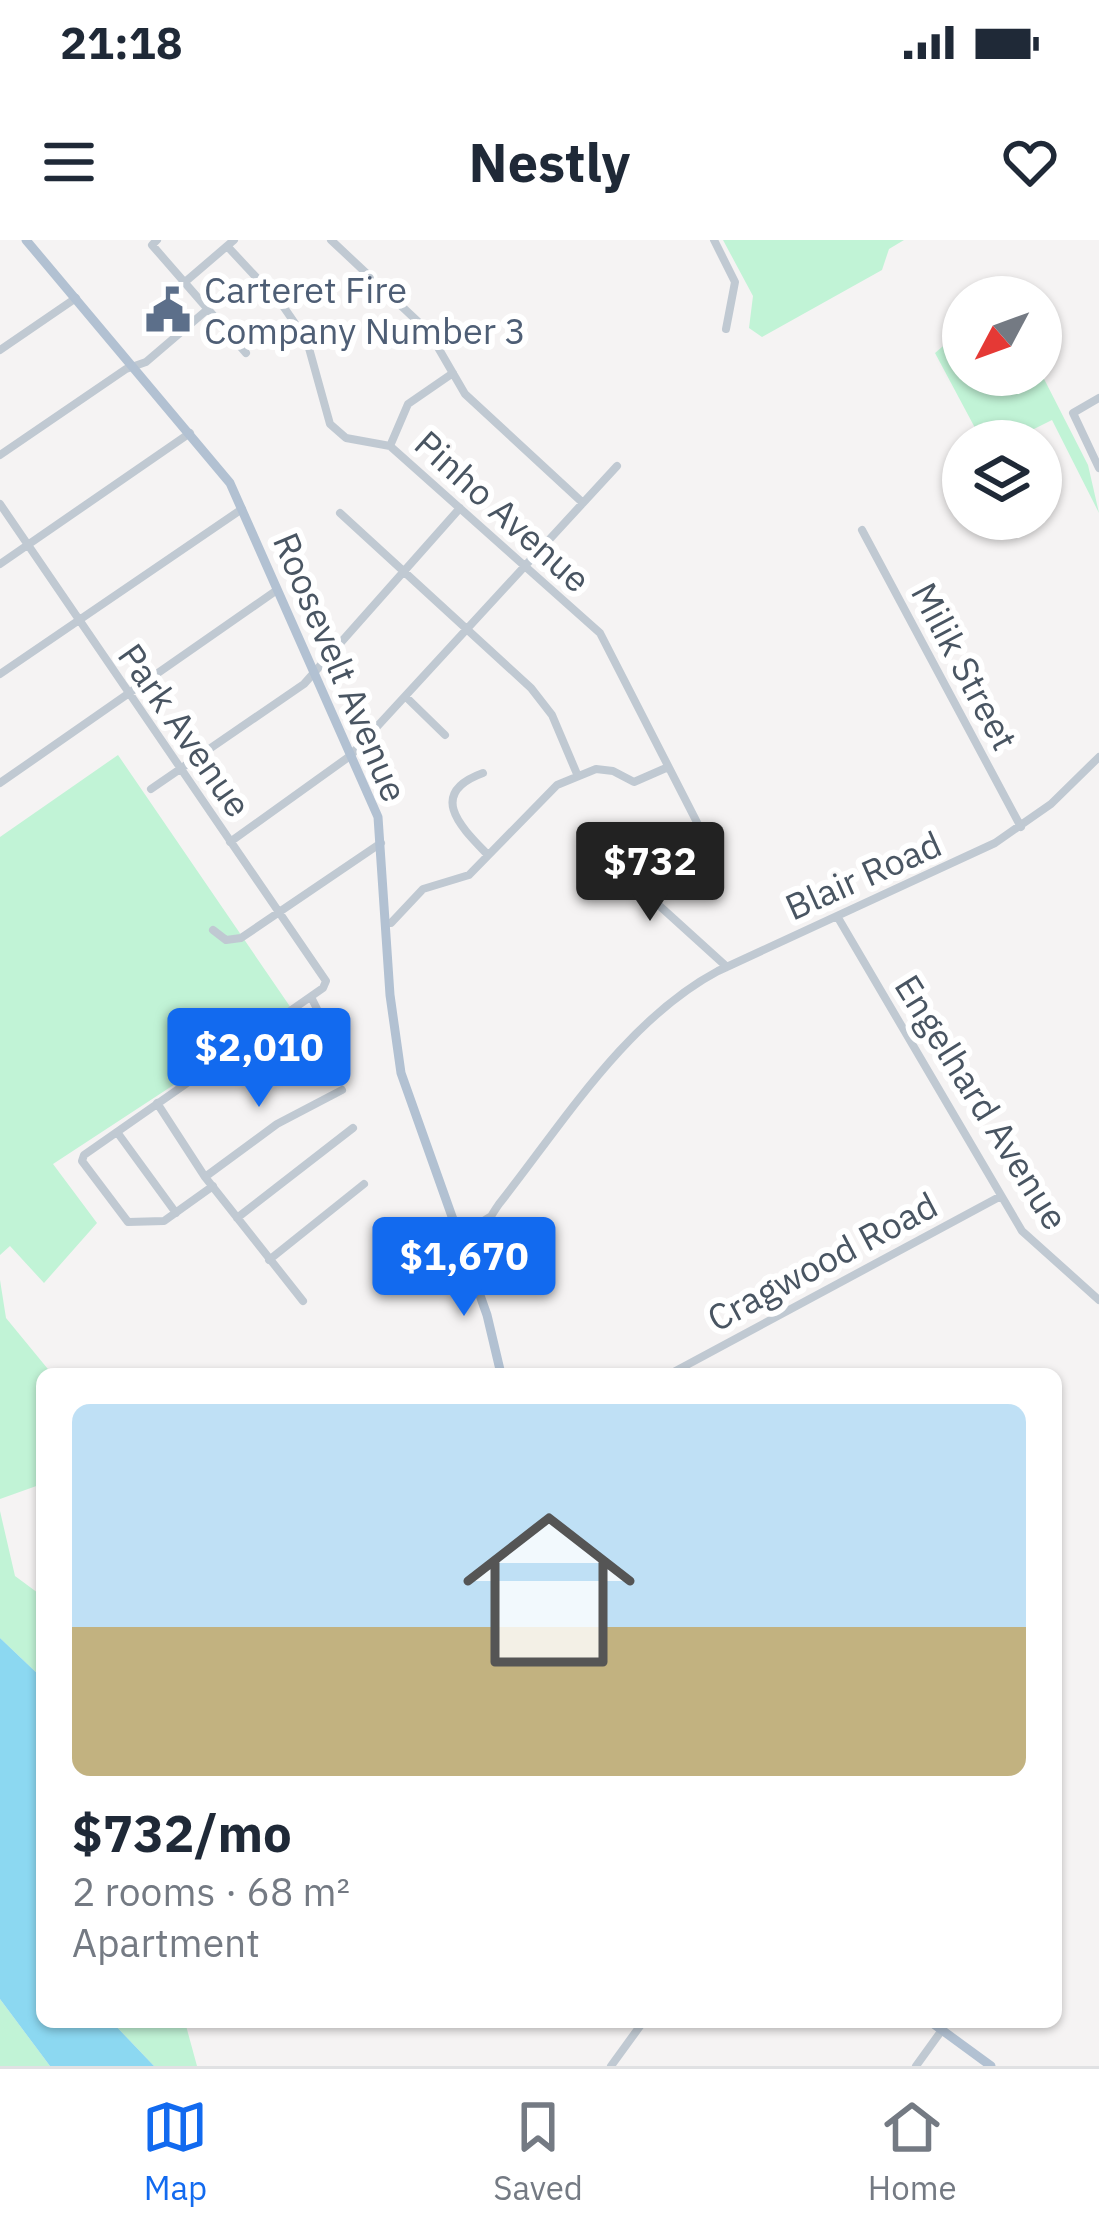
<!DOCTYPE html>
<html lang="en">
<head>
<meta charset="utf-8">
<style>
	:root { --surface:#fff; --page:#f6f6f7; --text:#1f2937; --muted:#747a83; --line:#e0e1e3; --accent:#126aef }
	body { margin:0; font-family:"IBM Plex Sans",sans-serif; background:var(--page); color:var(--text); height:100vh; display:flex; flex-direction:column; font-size:45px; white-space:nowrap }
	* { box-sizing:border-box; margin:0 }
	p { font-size:39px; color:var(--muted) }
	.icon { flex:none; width:66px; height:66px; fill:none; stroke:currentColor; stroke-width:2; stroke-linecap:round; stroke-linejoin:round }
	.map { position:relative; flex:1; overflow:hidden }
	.drawer { position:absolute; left:36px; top:1128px; width:1026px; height:660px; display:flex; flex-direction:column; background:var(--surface); border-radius:18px; box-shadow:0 3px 9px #0004 }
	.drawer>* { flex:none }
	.needle { width:78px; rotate:229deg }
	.buttons { position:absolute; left:942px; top:36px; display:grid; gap:24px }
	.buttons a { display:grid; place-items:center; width:120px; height:120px; border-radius:50%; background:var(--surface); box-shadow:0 3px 9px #0004; font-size:60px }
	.price { position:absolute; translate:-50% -102px; padding:0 27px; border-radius:12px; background:var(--accent); color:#fff; font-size:39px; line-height:78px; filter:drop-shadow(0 3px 6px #0008) }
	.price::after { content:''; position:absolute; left:50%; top:72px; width:36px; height:27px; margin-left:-18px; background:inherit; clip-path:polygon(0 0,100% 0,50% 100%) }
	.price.selected { background:#222; color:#fff }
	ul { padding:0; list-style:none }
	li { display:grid; align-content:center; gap:24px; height:636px; padding:0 36px }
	li span { display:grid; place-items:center; height:372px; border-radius:18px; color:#555 }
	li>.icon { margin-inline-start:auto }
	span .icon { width:216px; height:216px; fill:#fffc; stroke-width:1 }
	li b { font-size:51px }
	.status { display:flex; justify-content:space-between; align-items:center; height:84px; padding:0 60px; background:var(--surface); direction:ltr }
	.status svg { height:33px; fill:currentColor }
	header { display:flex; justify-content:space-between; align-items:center; height:156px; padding:0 36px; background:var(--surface); font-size:54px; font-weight:800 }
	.tabs { display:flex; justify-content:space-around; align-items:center; height:168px; border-top:3px solid var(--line); background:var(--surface); font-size:33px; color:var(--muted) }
	.tabs a { display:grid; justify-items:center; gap:6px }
	.tabs .selected { color:var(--accent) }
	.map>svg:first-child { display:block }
	.green { fill:#c1f3d6 }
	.water { fill:#8cd8f1 }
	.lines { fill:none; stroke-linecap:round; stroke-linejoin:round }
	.minor { stroke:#c0c9d2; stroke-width:8 }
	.major { stroke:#b2c1d2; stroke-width:9 }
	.labels { text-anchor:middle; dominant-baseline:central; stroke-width:12; stroke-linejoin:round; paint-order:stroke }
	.service-label { font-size:36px; fill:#4e5e75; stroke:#fff; text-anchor:start }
	.street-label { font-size:36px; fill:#495562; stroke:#fff }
</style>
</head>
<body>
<div class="status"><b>21:18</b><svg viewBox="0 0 49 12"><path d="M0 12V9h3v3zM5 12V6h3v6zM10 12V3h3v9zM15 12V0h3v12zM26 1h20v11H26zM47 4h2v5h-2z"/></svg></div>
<header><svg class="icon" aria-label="menu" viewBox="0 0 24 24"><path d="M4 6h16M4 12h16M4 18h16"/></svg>Nestly<svg class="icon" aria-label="heart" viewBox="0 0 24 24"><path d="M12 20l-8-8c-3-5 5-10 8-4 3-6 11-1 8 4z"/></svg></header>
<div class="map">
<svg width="1099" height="1826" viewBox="0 0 1099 1826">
	<rect width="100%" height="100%" fill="#f5f3f3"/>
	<path class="green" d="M723 0H904L889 9 882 30 762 97 749 88 753 56Z
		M963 89V135L1041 133 1088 225 1099 273 1052 180 1010 201H982L935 113Z
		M118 515 291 768 53 924 97 983 44 1043 10 1006 0 1015V597Z
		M0 1040 6 1078 52 1134H42V1165L37 1170 42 1244 0 1259Z
		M0 1271 15 1336 38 1353 42 1366V1438L0 1398Z
		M0 1759 50 1826H0Z
		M112 1782H185L197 1826H154Z"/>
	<path class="water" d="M0 1398 42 1438V1782H112L154 1826H50L0 1759Z"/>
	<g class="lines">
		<path class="minor" d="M157 0 152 5 246 113
			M331 0 429 92 465 154 583 263
			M714 0 735 42 726 89
			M227 6 283 66 307 101 330 184 346 198 390 206 600 393 705 598 709 620
			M185 42 234 0
			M0 110 76 58
			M1099 158 1073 173 1099 228
			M390 206 408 164 453 133
			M0 215 126 129 146 122 208 69
			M0 264 326 741 323 748 84 915 82 921 128 982 164 981 213 946
			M340 273 531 448 552 475 577 534
			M862 290 1021 587
			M0 324 190 193
			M0 434 242 269
			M406 457 445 495
			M483 533C425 554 463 589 488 615
			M0 543 277 350
			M151 549 304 444 460 268
			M230 602 350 516 617 226
			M599 611 727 727
			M837 676 1022 991 1099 1060
			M386 683H391L423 649 469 635 557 545 596 529 613 531 634 542 666 528
			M213 690 226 700 241 698 381 603
			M235 808 256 835 262 837 323 781 311 757
			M157 863 205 937 303 1061
			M117 892 176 973
			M205 937 277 884 342 850
			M237 978 353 888
			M459 996 490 977
			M466 1015C480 998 487 981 499 964 563 883 626 780 718 731L995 603 1051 564 1099 517
			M269 1020 364 944
			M670 1134 1001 956
			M611 1826 643 1782
			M916 1826 942 1790"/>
		<path class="major" d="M26 0 230 243 378 577 390 755 401 833 487 1075 501 1134
			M931 1782 991 1826"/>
	</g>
	<defs>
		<g id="civic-bare" transform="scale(3.6)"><path d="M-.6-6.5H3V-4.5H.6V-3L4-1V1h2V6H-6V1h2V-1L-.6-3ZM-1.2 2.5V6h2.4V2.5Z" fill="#5c6f8a" stroke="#fff" stroke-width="2.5" paint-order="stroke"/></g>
	</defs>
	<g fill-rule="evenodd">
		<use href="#civic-bare" x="168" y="70"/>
	</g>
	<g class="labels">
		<g class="service-label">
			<text x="204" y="49">Carteret Fire<tspan x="204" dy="41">Company Number 3</tspan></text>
		</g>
		<g class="street-label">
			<text transform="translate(503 271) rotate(42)">Pinho Avenue</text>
			<text transform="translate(965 426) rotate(62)">Milik Street</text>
			<text transform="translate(341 427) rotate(67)">Roosevelt Avenue</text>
			<text transform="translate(185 490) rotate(55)">Park Avenue</text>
			<text transform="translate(863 635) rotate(-24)">Blair Road</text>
			<text transform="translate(982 862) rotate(58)">Engelhard Avenue</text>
			<text transform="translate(822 1021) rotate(-28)">Cragwood Road</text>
		</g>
	</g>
</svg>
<div class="buttons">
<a><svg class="needle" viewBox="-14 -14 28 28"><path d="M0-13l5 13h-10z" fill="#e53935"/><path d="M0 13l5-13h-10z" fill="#747a83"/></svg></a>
<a><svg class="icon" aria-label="layers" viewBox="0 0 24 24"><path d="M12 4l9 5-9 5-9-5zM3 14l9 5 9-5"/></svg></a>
</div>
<b class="price selected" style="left:650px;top:684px">$732</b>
<b class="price" style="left:259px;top:870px">$2,010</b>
<b class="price" style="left:464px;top:1079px">$1,670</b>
<section class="drawer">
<ul>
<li><span style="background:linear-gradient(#bfe0f5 60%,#c2b280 0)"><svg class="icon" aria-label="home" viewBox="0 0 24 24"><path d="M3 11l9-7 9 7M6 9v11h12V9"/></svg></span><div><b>$732/mo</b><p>2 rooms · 68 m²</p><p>Apartment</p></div></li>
</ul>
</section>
</div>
<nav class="tabs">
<a class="selected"><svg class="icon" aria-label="map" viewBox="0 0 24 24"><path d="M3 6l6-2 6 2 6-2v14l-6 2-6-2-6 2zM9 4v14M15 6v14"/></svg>Map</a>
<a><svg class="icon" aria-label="saved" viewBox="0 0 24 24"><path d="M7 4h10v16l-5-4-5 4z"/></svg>Saved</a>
<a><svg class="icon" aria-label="home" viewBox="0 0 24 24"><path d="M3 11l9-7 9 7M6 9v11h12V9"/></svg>Home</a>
</nav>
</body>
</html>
